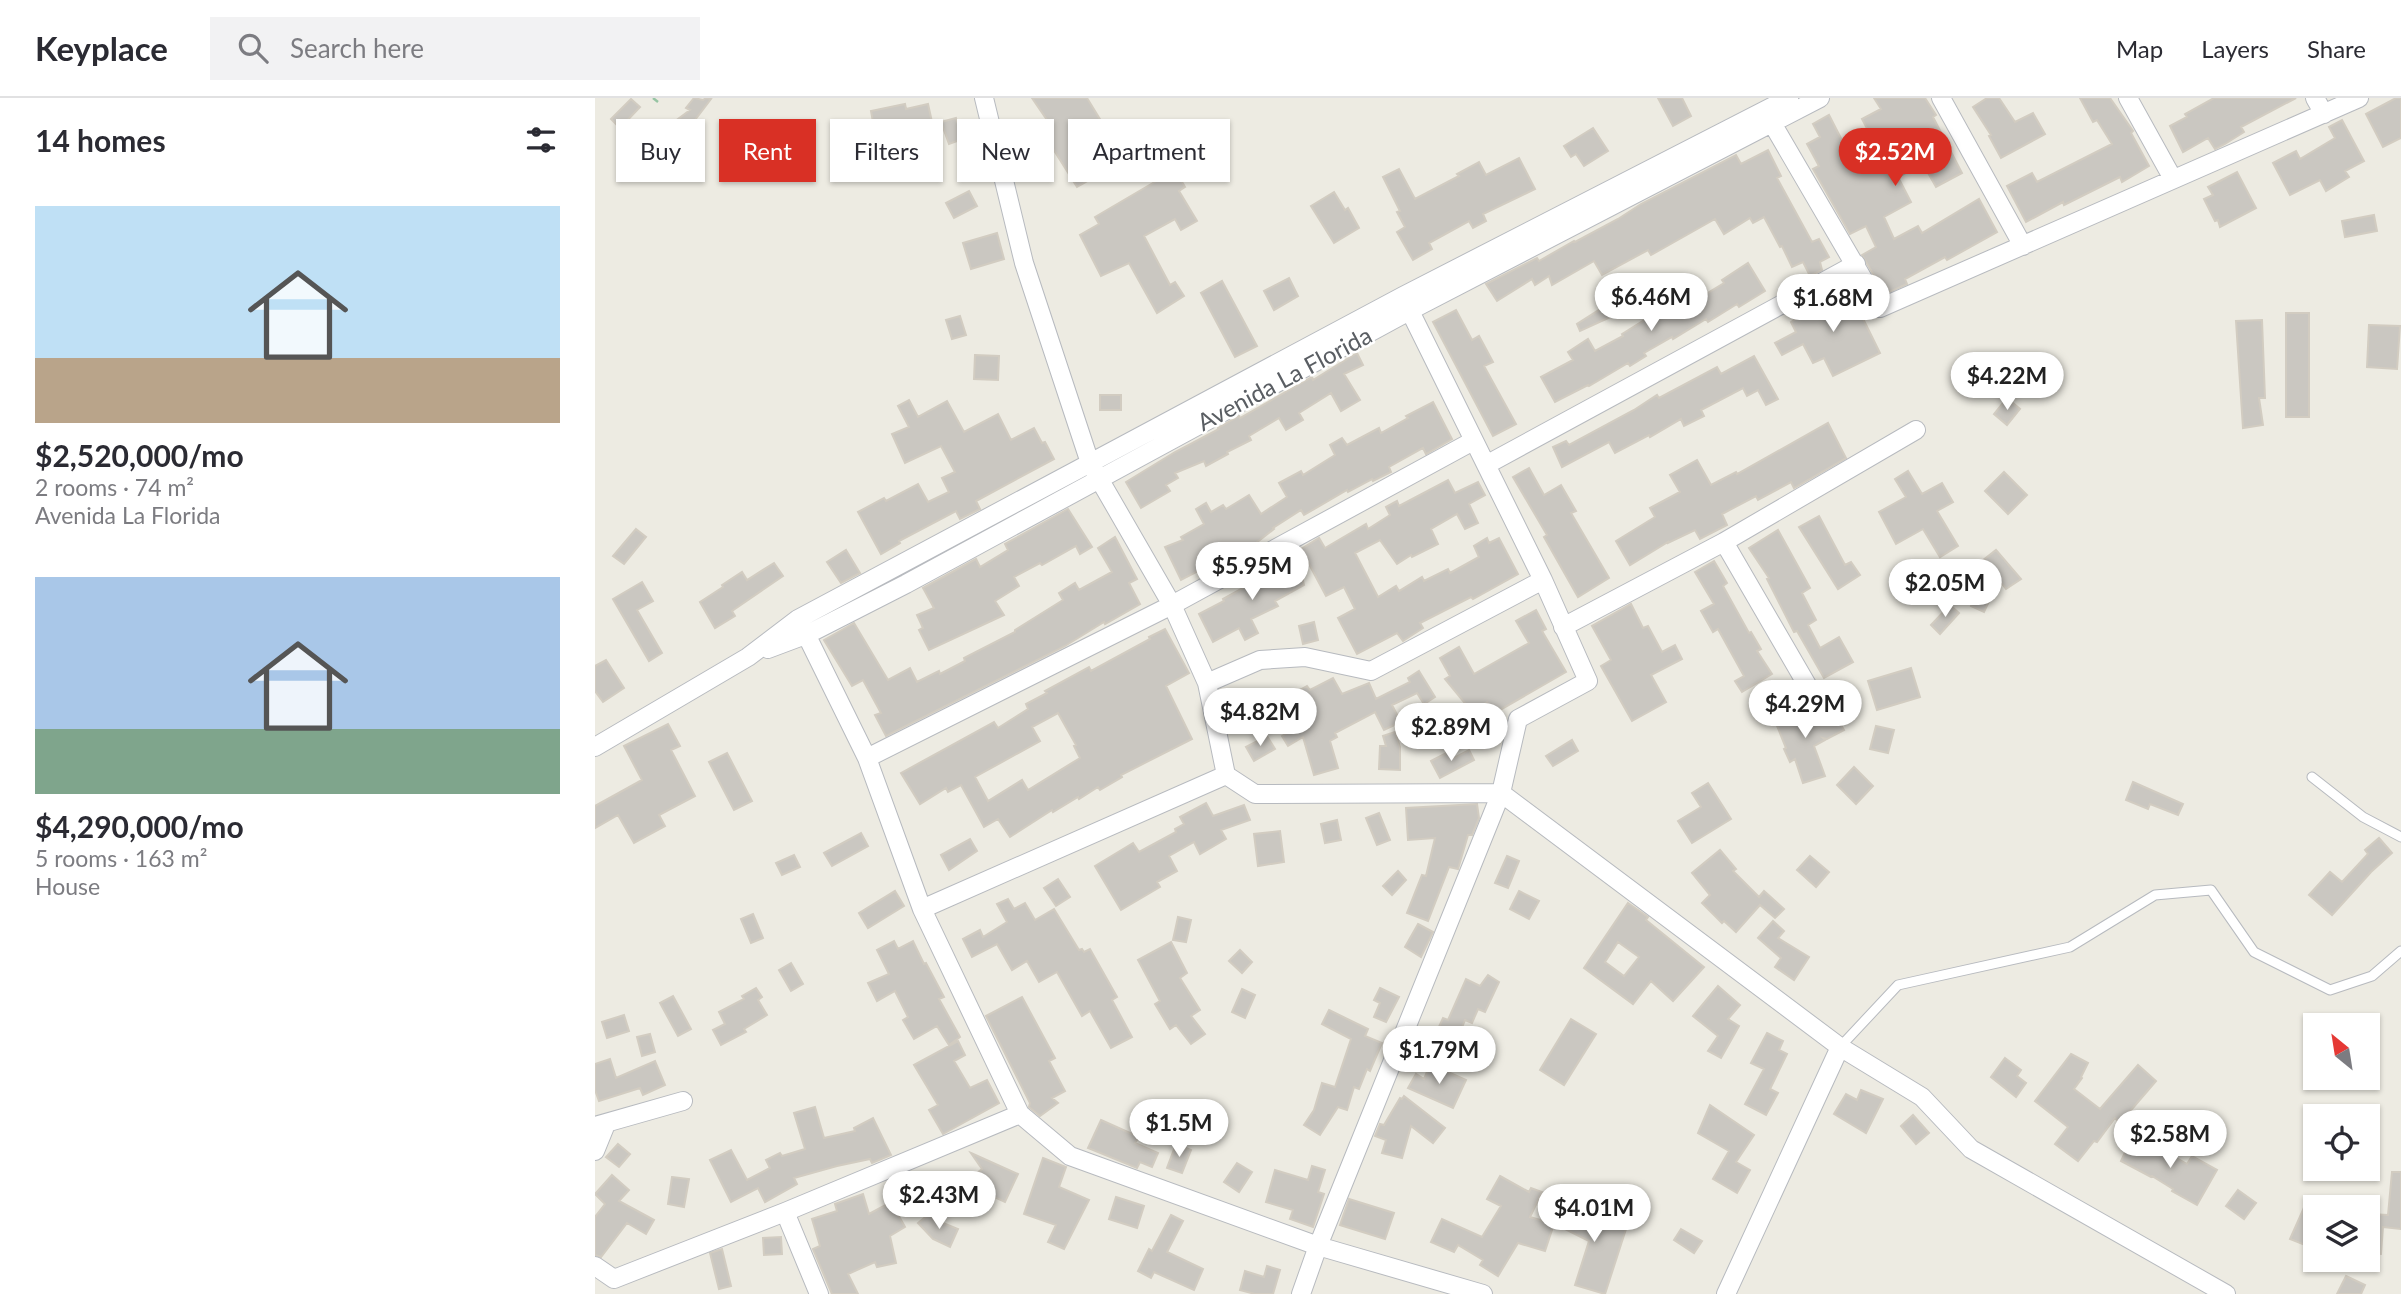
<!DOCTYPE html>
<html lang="en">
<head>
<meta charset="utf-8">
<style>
	:root { --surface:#fff; --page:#f2f2f3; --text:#2b2b33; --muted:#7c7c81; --line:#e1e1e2; --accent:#d93025 }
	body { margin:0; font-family:Lato,sans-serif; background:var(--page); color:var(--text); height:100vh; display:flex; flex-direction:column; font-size:26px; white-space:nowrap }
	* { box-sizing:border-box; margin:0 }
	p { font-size:23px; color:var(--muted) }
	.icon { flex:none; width:38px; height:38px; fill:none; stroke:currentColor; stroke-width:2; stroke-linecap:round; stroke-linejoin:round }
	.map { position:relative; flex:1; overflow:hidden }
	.details { display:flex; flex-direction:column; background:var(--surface); width:595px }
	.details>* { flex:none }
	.guide { position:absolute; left:21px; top:21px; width:665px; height:63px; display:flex; gap:14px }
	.needle { width:46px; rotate:330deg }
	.fabs { position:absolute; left:1708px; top:915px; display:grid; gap:14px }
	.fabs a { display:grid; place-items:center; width:77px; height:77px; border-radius:0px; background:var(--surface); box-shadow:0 2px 5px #0004; font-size:35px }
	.price { position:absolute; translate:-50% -60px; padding:0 16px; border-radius:24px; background:#fff; color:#222; font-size:23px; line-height:46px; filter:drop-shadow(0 2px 4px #0008) }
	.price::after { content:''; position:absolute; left:50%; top:42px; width:21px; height:16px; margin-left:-10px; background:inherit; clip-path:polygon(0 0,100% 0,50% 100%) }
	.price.current { background:var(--accent); color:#fff }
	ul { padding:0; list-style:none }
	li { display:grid; align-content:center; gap:14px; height:371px; padding:0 35px }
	li span { display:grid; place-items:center; height:217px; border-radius:0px; color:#555 }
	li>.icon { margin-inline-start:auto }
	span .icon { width:126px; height:126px; fill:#fffc; stroke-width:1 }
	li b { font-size:30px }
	h2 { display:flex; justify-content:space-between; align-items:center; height:84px; padding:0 35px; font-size:30px }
	.pill { padding:0 24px; border-radius:0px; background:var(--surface); box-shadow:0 2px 5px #0004; font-size:24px; line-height:63px }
	.pill.current { background:var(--accent); color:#fff }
	header { display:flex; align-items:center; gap:42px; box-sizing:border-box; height:98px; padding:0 35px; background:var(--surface); border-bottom:2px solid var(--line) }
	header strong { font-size:33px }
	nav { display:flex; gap:38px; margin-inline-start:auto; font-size:24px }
	.search { width:490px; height:63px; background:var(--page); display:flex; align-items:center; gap:18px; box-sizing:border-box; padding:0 24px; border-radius:0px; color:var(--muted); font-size:26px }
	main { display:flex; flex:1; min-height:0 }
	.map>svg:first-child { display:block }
	.building { fill:#cac7c1; stroke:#d2ccc1; stroke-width:2; fill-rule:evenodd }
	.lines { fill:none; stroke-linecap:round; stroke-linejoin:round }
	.service-casing { stroke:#b7babf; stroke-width:11 }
	.minor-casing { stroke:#b7babf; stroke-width:20 }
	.path { stroke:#96c4a3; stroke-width:2.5; stroke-dasharray:7 3.5; stroke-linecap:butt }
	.service { stroke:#fff; stroke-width:9 }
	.minor { stroke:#fff; stroke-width:18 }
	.labels { text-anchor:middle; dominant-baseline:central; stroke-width:5; stroke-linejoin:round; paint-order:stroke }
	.street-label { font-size:24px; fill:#5a5e63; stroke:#fff }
</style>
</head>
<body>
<header>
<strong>Keyplace</strong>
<div class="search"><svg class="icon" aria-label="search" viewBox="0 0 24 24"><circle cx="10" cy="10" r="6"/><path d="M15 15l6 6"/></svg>Search here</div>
<nav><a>Map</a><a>Layers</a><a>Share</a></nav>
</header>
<main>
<section class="details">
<h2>14 homes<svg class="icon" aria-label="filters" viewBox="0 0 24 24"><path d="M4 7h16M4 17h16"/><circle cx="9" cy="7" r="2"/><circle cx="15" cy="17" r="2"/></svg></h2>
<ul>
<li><span style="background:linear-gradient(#bfe0f5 70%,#b9a48a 0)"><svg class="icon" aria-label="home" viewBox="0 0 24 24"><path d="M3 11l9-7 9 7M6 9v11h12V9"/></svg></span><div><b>$2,520,000/mo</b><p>2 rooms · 74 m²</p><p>Avenida La Florida</p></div></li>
<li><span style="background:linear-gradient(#a9c7e8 70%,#7fa58c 0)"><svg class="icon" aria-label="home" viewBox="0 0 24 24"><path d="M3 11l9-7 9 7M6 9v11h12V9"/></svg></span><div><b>$4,290,000/mo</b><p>5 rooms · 163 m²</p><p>House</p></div></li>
</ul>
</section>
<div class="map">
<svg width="1806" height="1196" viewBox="0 0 1806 1196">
	<rect width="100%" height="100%" fill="#edebe2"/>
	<path class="building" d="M99 0 108 2 111 0 116 1 97 26 99 29 79 47 68 39 79 24 95 12 91 10Z
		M437 0H492L530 62 482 89 445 30 454 25Z
		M1063 0H1087L1096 18 1078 28Z
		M1279 0H1330L1341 17 1338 19 1367 75 1341 89 1328 66 1303 79 1316 104 1289 119 1299 141 1323 128 1327 135 1384 101 1402 134 1352 162 1350 159 1310 181 1312 186 1290 196 1267 157 1281 149 1271 128 1255 136 1218 71 1224 68 1212 46 1225 39 1218 26 1234 17 1253 54 1277 40 1267 21 1286 11Z
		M1392 0H1404L1420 24 1438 15 1450 36 1406 60 1394 38 1396 37 1378 9Z
		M1485 0H1515L1538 33 1536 35 1554 68 1527 84 1525 79 1469 107 1468 104 1431 124 1412 88 1437 75 1442 84 1517 46 1502 22 1498 24Z
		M1619 0H1701L1646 29 1649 34 1630 46 1620 51 1613 40 1588 54 1575 28 1592 19 1590 16Z
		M1801 0H1806V40L1788 49 1771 16Z
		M36 1 45 9 25 30 16 21Z
		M310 6 311 11 333 6 337 24 280 35 276 13Z
		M361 20 368 41 354 46 346 24Z
		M1747 22 1769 63 1750 73 1754 79 1731 93 1725 82 1695 97 1678 65 1701 53 1705 61 1740 40 1734 29Z
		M998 30 1013 53 989 68 981 56 976 59 969 48Z
		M1173 52 1186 78 1182 80 1217 144 1224 141 1234 159 1225 164 1227 172 1215 178 1208 164 1197 169 1187 148 1185 149 1169 119 1158 125 1155 120 1129 136 1120 121 1056 157 1053 152 1007 177 999 163 957 187 954 178 940 187 937 181 902 203 891 186 942 160 944 163 979 143 980 144 1023 121 1046 106 1141 57 1146 66Z
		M924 60 940 91 888 116 891 123 878 130 874 123 834 145 837 151 818 162 802 134 810 129 802 114 805 113 788 79 804 71 820 101 864 78 862 76 884 64 891 77Z
		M580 72 590 89 584 93 602 123 586 132 580 121 549 138 575 187 580 184 589 198 562 215 534 165 506 178 485 137 504 126 500 119Z
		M1642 74 1661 110 1625 129 1623 122 1620 123 1609 101 1618 97 1613 89Z
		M374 93 382 108 359 120 351 105Z
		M739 94 750 112 753 110 764 130 739 145 716 108Z
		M1779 117 1782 133 1750 139 1747 123Z
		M402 135 409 161 376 171 368 145Z
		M1153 165 1170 193 1144 209 1142 206 1113 224 1111 221 1078 241 1077 239 1049 255 1051 258 1035 268 1033 265 994 288 993 287 960 304 946 279 978 262 973 254 993 241 1000 253 1028 238 1027 236 1062 214 1058 207 1087 190 1096 205 1129 185 1127 182Z
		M694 180 703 198 679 212 669 193Z
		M627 183 662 248 640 259 606 195Z
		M1253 190 1285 255 1238 278 1229 260 1218 265 1208 246 1187 257 1180 245 1201 234 1196 224 1207 217 1206 214Z
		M1015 205 1022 216 985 233 982 226Z
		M861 212 877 242 884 238 898 264 889 268 921 326 898 338 838 224Z
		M1691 215H1714V319H1691Z
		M365 218 371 237 357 241 351 222Z
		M1667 222 1670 300H1664L1668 327 1648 330 1641 223Z
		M1774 227 1805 228 1802 271 1772 269Z
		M762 255 768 267 749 276 765 302 746 313 736 295 704 315 708 322 691 332 684 320 654 338 656 342 632 354 633 356 611 368 609 363 580 375 583 380 571 387 575 393 546 410 531 384 580 354 624 331 623 330 644 318 645 320 717 279 718 282Z
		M380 257 404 258 403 282 379 281Z
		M1159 258 1183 301 1171 307 1163 292 1152 298 1148 290 1106 312 1109 318 1089 328 1086 321 1055 339 1054 337 1020 355 1014 344 967 369 958 349 971 343 974 347 1039 312 1062 297 1064 300 1122 269 1126 276Z
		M505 297H526V312H505Z
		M1412 300 1425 311 1412 327 1399 316Z
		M314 302 323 319 352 303 369 334 403 316 416 342 439 330 447 345 450 344 459 361 381 403 385 411 365 421 361 413 304 443 305 445 286 456 263 414 289 400 291 403 323 386 333 404 354 394 347 380 360 374 346 348 310 365 297 336 314 329 303 308Z
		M838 304 857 341 831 356 828 350 794 369 796 374 778 383 777 381 753 394 752 392 709 417 706 412 678 430 679 431 656 449 654 447 632 460V458L586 482 570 449 588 442 586 439 609 426 601 411 611 405 616 414 628 407 631 411 654 397 666 416 692 399 684 385 706 373 708 377 740 357 735 347 747 340 752 347 784 330 786 335 813 320 811 318Z
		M1233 325 1251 360 1199 390 1196 384 1163 402 1161 398 1127 416 1132 427 1105 441 1100 432 1073 445V444L1035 467 1021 443 1060 419 1055 410 1085 394 1075 377 1102 362 1116 387 1141 374 1142 376Z
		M934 370 949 397 966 387 981 413 976 415 1014 480 983 499 949 439 952 437 918 379Z
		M1313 373 1327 396 1347 385 1358 404 1342 413 1363 448 1345 459 1328 431 1301 446 1284 414 1311 399 1300 381Z
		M1409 374 1432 397 1413 416 1390 393Z
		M853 382 860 395 883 384 890 397 874 406 883 425 870 431 862 416 836 431 843 446 817 459 816 457 802 466 785 442 760 455 783 499 801 488 804 493 827 479 829 483 853 471 855 475 884 459 879 448 892 440 894 445 904 440 923 476 878 501 876 499 825 525 828 530 808 543 802 535 762 556 743 520 760 511 749 489 731 498 706 451 724 440 730 450 771 426 773 431 795 417 791 409 802 403 804 408Z
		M473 411 497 449 485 456 481 448 447 467 445 465 419 479 424 488 400 503 409 517 334 552 324 532 328 530 322 517 339 510 328 490 381 461 385 469 413 452 410 446Z
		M1224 418 1250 467 1256 464 1265 477 1243 491 1204 429Z
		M41 431 51 439 29 466 18 458Z
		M1183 432 1215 490 1207 495 1221 522 1213 527 1225 550 1244 539 1258 564 1229 580 1202 533 1199 534 1172 481 1174 480 1154 450Z
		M520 439 542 481 534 485 545 506 510 526 509 524 470 548 291 638 280 617 286 615 268 582 257 588 229 542 259 525 293 582 315 570 322 584 344 573 345 576 370 563 369 560 420 534V532L468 502 464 495 480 485 484 492 517 474 503 450Z
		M251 452 265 475 246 485 232 464Z
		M1401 452 1426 481 1411 491 1404 482 1389 514 1376 508 1393 471 1387 463Z
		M703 460 709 487 680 503 683 508 656 521 663 535 650 542 644 530 618 544 604 516 629 503 628 501 648 490 647 488Z
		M1119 463 1132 485 1128 488 1154 535 1156 534 1166 551 1162 553 1177 576 1147 594 1140 583 1149 578 1123 531 1118 534 1106 513 1119 506 1100 474Z
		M179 465 188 478 137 513 140 518 120 530 105 504 128 489 127 487 147 474 152 482Z
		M47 484 58 503 42 512 67 555 54 563 18 501Z
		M1036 506 1048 530 1053 528 1067 554 1080 547 1087 561 1056 577 1071 604 1037 623 1006 568 1016 562 997 528Z
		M1355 507 1364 515 1345 536 1336 527Z
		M941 512 951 531 947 533 971 574 898 616 892 604 878 615 850 581 855 578 845 560 864 549 879 576 934 545 921 523Z
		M719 524 723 542 708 546 704 528Z
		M570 531 594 575 571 588 597 641 526 677 527 679 505 692 503 689 484 701 483 699 458 714 457 712 415 739 403 721 389 729 366 687 353 694 351 690 325 706 306 675 399 624 403 630 433 611 431 606 452 595 450 593 494 569 496 573 555 541 554 539ZM463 615 481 647 479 648 485 660 433 692 427 682 393 703 380 679 445 643 437 629Z
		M11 562 29 590 8 604 0 593V568Z
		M1316 570 1325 599 1282 612 1273 583Z
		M824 573 840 599 829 606 822 595 797 607 806 624 789 632 780 614 740 635 742 639 735 643 743 670 719 677 708 639 693 648 687 638 700 630 685 603 712 588 715 592 738 580 747 596 774 585 781 601 815 584 813 580Z
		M1195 605 1206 632 1235 616 1241 618 1249 632 1232 641 1228 640 1230 642 1219 648 1230 678 1208 685 1200 661 1195 664 1189 651 1191 650 1176 613Z
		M73 626 85 648 76 652 100 698 64 717 70 728 39 745 23 717 0 730V708L47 682 29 648Z
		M1281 628 1299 632 1293 655 1275 651Z
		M800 634 805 649V672L784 671 785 648H791L788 638Z
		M672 638 680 651 659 663 651 649Z
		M977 642 983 653 958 668 951 658Z
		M874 652 879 662 845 680 836 663 855 653 859 660Z
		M132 655 157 703 139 712 114 664Z
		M1259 669 1278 688 1261 706 1242 687Z
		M1538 684 1588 706 1583 717 1555 706 1553 711 1531 702Z
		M1113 685 1136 721 1097 745 1083 723 1106 709 1097 695Z
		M611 705 618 718 649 707 655 722 626 732 631 741 605 756 599 744 574 758 582 773 562 784 565 789 526 812 500 768 538 745 544 754 581 734 580 731 589 726 585 719Z
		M882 706 884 720 877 737H873L863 771 854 769 833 823 812 815 827 777 831 778 840 740 813 742 811 710Z
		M784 715 795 742 782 747 771 720Z
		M742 722 746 742 730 745 726 726Z
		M685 733 689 764 663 768 659 736Z
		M266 735 273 748 237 768 229 755Z
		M1784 740 1797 755 1776 774 1737 817 1714 797 1735 774 1747 784 1773 756 1770 752Z
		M375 741 382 753 354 772 346 757Z
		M1125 752 1141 771 1138 773 1164 799 1169 793 1189 811 1180 820 1165 807 1141 834 1129 823 1127 825 1107 805 1115 797 1097 775Z
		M199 757 205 769 187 777 181 765Z
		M912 758 924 763 913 790 900 785Z
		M1215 758 1234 774 1221 789 1202 772Z
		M803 773 811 782 797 797 788 788Z
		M463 781 475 799 461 808 449 790Z
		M300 793 309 808 273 830 264 815Z
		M924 793 944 803 934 821 915 811Z
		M413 801 419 811 430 805 440 822 459 811 484 852 487 851 489 854 495 851 522 899 517 902 537 939 516 950 495 913 487 918 462 874 444 884 432 863 417 872 402 846 377 859 368 841 385 832 388 839 412 824 402 806Z
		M1033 805 1053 819 1051 822 1109 869 1078 903 1056 883 1038 906 989 870ZM1023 844 1044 859 1029 878 1010 864Z
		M158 816 168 840 156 845 146 821Z
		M583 819 596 822 591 844 578 842Z
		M1178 823 1189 833 1183 840 1214 859 1199 882 1180 869 1186 860 1163 840Z
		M823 826 838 834 826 859 810 849Z
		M299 843 303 851 318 843 329 866 331 865 349 899 344 901 365 939 354 947 342 928 319 941 308 922 313 919 300 893 282 903 273 885 294 876 282 852Z
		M576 844 592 875 585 880 605 912 596 918 610 936 596 946 581 927 575 931 560 906 565 903 543 862Z
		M645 852 657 864 647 875 634 863Z
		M196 865 208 886 196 893 184 872Z
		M893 877 904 884 890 914 883 911 877 925 870 922 858 951 845 946 850 934 843 931 848 920 853 922 871 881 885 888Z
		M1123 888 1145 907 1133 921 1144 928 1126 960 1113 953 1123 938 1098 918Z
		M161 890 167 899 163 902 172 917 149 931 151 934 126 947 118 932 130 926 124 914 149 901 147 898Z
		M785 890 804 899 791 924 779 919 785 905 779 902Z
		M647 891 660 897 650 920 637 914Z
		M78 898 96 931 83 938 65 905Z
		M427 899 460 960 454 963 470 993 457 1000 463 1005 445 1018 434 1009 435 1005 391 918Z
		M734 912 773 931 770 938 787 945 775 973 772 971 764 991 759 989 752 1012 743 1009 725 1037 709 1027 719 1012 727 985 740 989 756 941 727 926Z
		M29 917 34 933 12 940 7 924Z
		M976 921 1001 936 969 987 945 972Z
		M1172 935 1188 943 1184 952 1192 956 1175 991 1183 995 1171 1017 1150 1006 1169 971 1156 965Z
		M55 936 60 954 47 958 42 939Z
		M363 943 370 957 359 963 375 990 392 982 404 1005 348 1036 334 1012 343 1007 319 967Z
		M1476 956 1493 965 1486 979 1487 980 1479 991 1505 1011 1543 967 1561 983 1525 1025 1520 1020 1502 1044 1499 1043 1483 1063 1460 1046 1473 1029 1440 1003Z
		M1410 960 1426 972 1422 978 1431 985 1421 999 1396 979Z
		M15 961 21 980 60 963 70 987 48 997 45 990 4 1003 0 992V966Z
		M835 966 871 982 858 1010 813 990 821 976 829 981Z
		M1266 992 1288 1001 1271 1035 1239 1016 1251 996 1262 1002Z
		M809 998 850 1030 838 1045 816 1028 807 1060 787 1055 791 1042 780 1038 785 1026 789 1027 805 1000 807 1001Z
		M1115 1007 1159 1037 1141 1064 1155 1072 1142 1095 1118 1081 1134 1053 1103 1035Z
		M220 1009 229 1040 260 1033 259 1030 278 1020 296 1057 277 1065 275 1061 242 1068 199 1080 202 1086 170 1104 163 1090 136 1104 115 1062 136 1052 152 1082 175 1070 171 1062 185 1055 187 1058 210 1051 199 1015Z
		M1318 1017 1334 1035 1321 1046 1306 1028Z
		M506 1022 544 1039 540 1045 563 1055 557 1069 545 1064 542 1070 493 1050Z
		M1537 1039 1551 1046 1552 1043 1592 1066 1597 1058 1622 1072 1602 1107 1577 1093 1578 1091 1557 1078 1556 1079 1526 1063Z
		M23 1046 35 1056 24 1069 11 1059Z
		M581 1046 596 1052 587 1075 572 1070Z
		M376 1055 423 1076 410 1104 386 1093 390 1084 378 1078 387 1071Z
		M448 1060 471 1069 464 1089 494 1102 469 1151 453 1144 461 1127 429 1116Z
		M642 1065 657 1074 644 1094 629 1084Z
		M717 1068 730 1072 723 1094 729 1096 718 1129 695 1121 698 1112 671 1104 680 1072 713 1082Z
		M316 1074 328 1096 307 1107 294 1083Z
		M1797 1074H1806V1131L1788 1129 1786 1156 1773 1155 1775 1116 1793 1117Z
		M17 1077 34 1092 24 1103 59 1122 51 1136 32 1125 6 1159 0 1157V1119L10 1106 0 1096Z
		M905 1078 934 1094 936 1090 947 1094 935 1119 959 1126 950 1153 923 1145 903 1178 885 1167 888 1162 863 1147 859 1154 836 1144 847 1121 887 1139 906 1108 892 1101Z
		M77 1079 94 1081 89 1109 73 1106Z
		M1643 1092 1661 1105 1649 1121 1631 1108Z
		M268 1096 274 1116 296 1104 310 1129 295 1138 301 1165 282 1169 280 1164 253 1176 263 1196H237L218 1151 225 1148 217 1121 242 1113 240 1106Z
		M521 1099 549 1108 542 1130 514 1121Z
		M754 1101 799 1115 790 1141 745 1127Z
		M975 1101 1014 1120 1013 1122 1032 1128 1010 1196 980 1187 994 1143 962 1127Z
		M1711 1105 1720 1109V1136L1715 1149 1695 1141Z
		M334 1116 338 1121 363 1131 355 1149 338 1141 323 1125Z
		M576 1117 588 1123 572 1154 608 1171 599 1192 559 1174 556 1180 543 1173 554 1151 557 1153Z
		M1086 1131 1107 1143 1099 1155 1079 1142Z
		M186 1139 187 1156 169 1157 168 1140Z
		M127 1151 136 1188 124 1191 115 1155Z
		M672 1168 685 1172 678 1196H660L645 1192 650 1173 669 1179Z
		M1751 1178 1770 1187 1766 1196H1742Z"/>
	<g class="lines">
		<g class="service-casing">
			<path id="service" d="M1717 679 1768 719 1806 739
				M1245 949 1303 887 1475 849 1560 797 1616 792 1659 854 1735 892 1777 878 1806 853"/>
		</g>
		<g class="minor-casing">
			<path id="minor" d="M389 0 429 165 495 365 577 507 612 585 631 677 660 696 906 695 1245 949 1327 999 1376 1051 1631 1196
				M1346 0 1428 148
				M1533 0 1578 81
				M1720 0 1729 16
				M1177 25 1285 210 1764 0
				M891 367 1261 166
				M1129 444 1215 592
				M207 528 272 660 327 811 425 1016 475 1058 723 1148 888 1196
				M968 529 1129 444 1321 332
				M173 551 213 536 311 486 816 212 1225 0
				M612 585 665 562 710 559 776 573 948 482
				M0 649 153 559 203 521 808 198 1194 0
				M272 660 577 507 878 343
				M327 811 631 677
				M0 1028 88 1003
				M0 1053 11 1026
				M190 1114 224 1196
				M0 1168 19 1181 190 1114 425 1016
				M706 1196 723 1148 906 695 923 621 993 583 948 482 810 203
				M1131 1196 1245 949"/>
		</g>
		<path class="path" d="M58 0 63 4"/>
		<use href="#service" class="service"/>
		<use href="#minor" class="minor"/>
	</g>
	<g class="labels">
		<g class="street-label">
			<text transform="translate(689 280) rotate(-28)">Avenida La Florida</text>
		</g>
	</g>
</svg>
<div class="fabs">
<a><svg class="needle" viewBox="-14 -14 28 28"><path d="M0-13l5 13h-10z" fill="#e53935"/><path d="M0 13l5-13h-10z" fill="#7c7c81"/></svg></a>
<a><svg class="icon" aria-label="locate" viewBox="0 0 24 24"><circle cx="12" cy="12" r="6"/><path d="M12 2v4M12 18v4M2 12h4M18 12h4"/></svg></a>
<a><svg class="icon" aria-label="layers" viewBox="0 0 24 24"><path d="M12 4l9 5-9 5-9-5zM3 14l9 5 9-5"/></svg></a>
</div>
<b class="price current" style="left:1300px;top:90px">$2.52M</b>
<b class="price" style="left:1056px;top:235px">$6.46M</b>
<b class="price" style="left:1238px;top:236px">$1.68M</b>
<b class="price" style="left:1412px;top:314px">$4.22M</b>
<b class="price" style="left:657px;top:504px">$5.95M</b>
<b class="price" style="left:1350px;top:521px">$2.05M</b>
<b class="price" style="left:1210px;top:642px">$4.29M</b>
<b class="price" style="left:665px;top:650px">$4.82M</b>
<b class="price" style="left:856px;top:665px">$2.89M</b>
<b class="price" style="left:844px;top:988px">$1.79M</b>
<b class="price" style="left:584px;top:1061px">$1.5M</b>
<b class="price" style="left:1575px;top:1072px">$2.58M</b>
<b class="price" style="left:344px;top:1133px">$2.43M</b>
<b class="price" style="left:999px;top:1146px">$4.01M</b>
<div class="guide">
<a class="pill">Buy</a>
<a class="pill current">Rent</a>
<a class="pill">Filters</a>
<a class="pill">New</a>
<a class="pill">Apartment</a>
</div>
</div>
</main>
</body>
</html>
